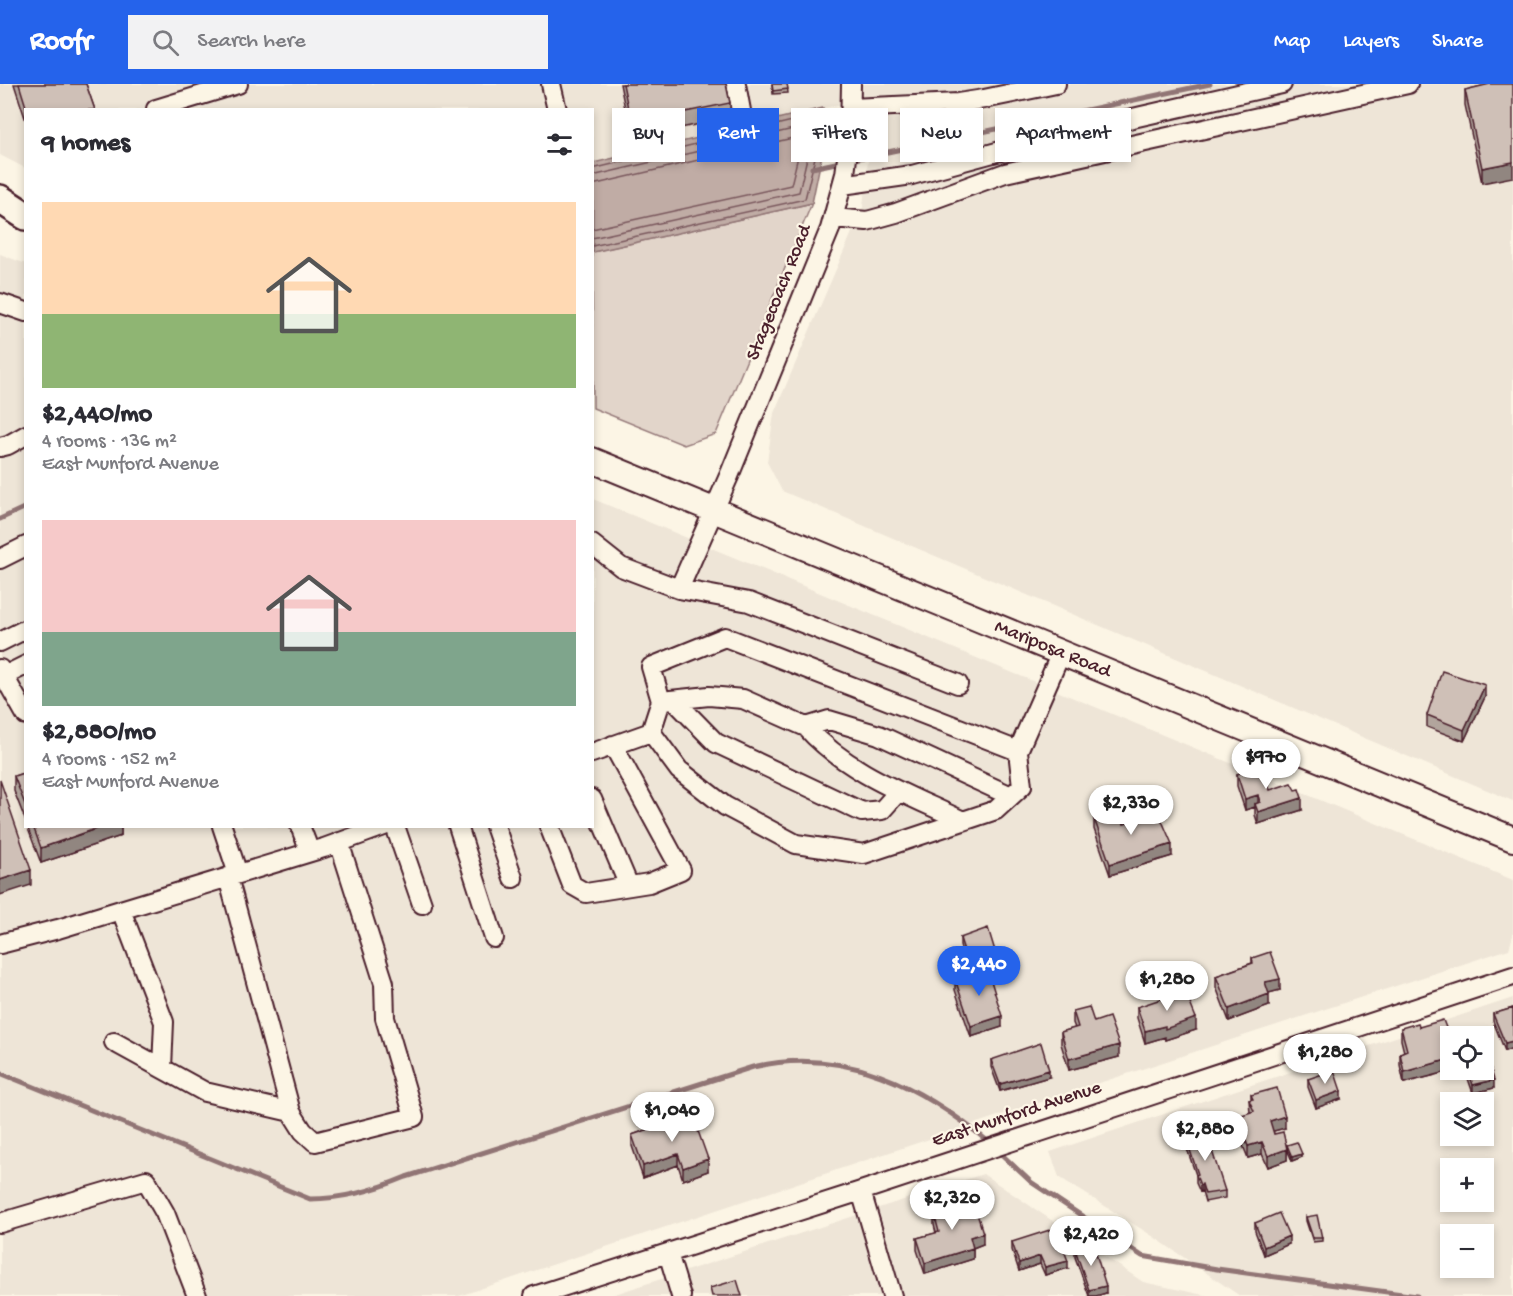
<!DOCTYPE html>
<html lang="en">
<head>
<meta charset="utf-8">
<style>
	:root { --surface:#fff; --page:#f2f2f3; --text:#2b2b33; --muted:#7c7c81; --accent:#2563eb }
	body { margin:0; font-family:"Gochi Hand",sans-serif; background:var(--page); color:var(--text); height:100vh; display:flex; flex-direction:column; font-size:22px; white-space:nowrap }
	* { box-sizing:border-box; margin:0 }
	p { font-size:20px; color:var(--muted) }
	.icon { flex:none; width:33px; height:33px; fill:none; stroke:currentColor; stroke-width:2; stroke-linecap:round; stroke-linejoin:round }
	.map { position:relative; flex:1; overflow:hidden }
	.details { position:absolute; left:24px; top:24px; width:570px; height:720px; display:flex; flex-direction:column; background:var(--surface); border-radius:0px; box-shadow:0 3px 9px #0003 }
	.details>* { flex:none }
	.hud { position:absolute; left:612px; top:24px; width:570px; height:54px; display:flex; gap:12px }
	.controls { position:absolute; left:1440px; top:942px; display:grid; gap:12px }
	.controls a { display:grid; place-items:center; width:54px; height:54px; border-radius:0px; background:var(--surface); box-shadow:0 3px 9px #0003; font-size:30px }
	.price { position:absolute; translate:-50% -51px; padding:0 14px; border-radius:21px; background:#fff; color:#222; font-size:20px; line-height:39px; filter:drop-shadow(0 2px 3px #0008) }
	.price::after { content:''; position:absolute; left:50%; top:36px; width:18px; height:14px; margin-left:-9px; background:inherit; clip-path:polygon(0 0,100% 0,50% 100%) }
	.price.on { background:var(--accent); color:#fff }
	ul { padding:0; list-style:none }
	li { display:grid; align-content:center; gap:12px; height:318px; padding:0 18px }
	li span { display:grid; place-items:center; height:186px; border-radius:0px; color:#555 }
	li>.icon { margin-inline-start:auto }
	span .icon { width:108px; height:108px; fill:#fffc; stroke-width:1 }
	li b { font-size:26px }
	h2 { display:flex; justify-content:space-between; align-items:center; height:72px; padding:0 18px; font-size:26px }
	.tag { padding:0 21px; border-radius:0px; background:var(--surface); box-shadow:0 3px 9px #0003; font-size:21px; line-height:54px }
	.tag.on { background:var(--accent); color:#fff }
	header { display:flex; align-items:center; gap:36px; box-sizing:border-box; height:84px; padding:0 30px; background:var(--accent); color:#fff }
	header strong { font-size:28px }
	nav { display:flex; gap:33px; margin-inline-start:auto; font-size:21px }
	.search { width:420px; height:54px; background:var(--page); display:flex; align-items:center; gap:15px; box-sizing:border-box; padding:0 21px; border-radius:0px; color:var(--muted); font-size:22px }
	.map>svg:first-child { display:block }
	.built { fill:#eee5d7; fill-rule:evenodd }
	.green { fill:#e2d5ca; stroke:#967a7a; stroke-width:1.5 }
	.water { fill:#c0aca5; stroke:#917474; stroke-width:1.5 }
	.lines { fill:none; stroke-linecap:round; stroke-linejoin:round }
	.shore { stroke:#79575c; stroke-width:1.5 }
	.stream { stroke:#917474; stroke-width:5 }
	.minor-casing { stroke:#4a1f2b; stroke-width:22 }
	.major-casing { stroke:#4a1f2b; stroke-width:28 }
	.highway-casing { stroke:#4a1f2b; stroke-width:32 }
	.minor { stroke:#fcf5e5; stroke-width:18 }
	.major { stroke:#fcf5e5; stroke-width:24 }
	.highway { stroke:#fcf5e5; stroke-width:27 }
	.wall { fill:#b2a59d; stroke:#4a1f2b; stroke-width:1.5 }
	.shaded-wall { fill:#918680; stroke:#4a1f2b; stroke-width:1.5 }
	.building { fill:#cfc0b7; stroke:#4a1f2b; stroke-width:1.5 }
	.labels { text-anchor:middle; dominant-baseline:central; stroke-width:4.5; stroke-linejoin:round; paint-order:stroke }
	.street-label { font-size:20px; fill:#4a1f2b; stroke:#fcf5e5 }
</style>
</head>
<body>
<header>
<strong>Roofr</strong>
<div class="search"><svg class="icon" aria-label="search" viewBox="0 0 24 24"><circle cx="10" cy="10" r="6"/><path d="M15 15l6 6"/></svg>Search here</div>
<nav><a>Map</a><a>Layers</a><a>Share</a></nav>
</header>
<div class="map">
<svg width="1513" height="1212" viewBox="0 0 1513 1212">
	<rect width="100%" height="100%" fill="#fcf5e5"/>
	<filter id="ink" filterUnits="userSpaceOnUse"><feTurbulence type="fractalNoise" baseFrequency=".0167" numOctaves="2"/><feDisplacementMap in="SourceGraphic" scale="12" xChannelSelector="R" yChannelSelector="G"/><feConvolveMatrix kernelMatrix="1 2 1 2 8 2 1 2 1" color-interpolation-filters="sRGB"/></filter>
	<g filter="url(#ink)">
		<path class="built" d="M0 0H1513V717L782 407 767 378 774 329 863 123 875 12 593 79 592 26H26L25 84 0 71Z
			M0 170 26 180V742H592L593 415 1513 796V851L1509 865 998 1032 459 1212H0Z
			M1513 914V1212H1240L1154 1153 1059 1093 1050 1068ZM1450 952H1484V986H1450ZM1450 1018H1484V1052H1450ZM1450 1084H1484V1118H1450ZM1450 1150H1484V1184H1450Z
			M983 1090 1143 1198 1208 1212H609Z"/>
		<path class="green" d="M812 119 716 350 684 361 593 324 592 168Z"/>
		<path class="water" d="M823 24V66L812 119 593 168V79Z"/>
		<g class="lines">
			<path class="shore" d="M592 85 813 32 817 35V65L805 115 592 162
				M592 92 806 42 809 44V65L799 108 592 154
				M592 101 797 53 800 56V64L791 101 592 145"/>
			<path class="stream" d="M812 84 1210 0
				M0 435 26 423
				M0 989 310 1115C343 1115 375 1106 406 1093L753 983C845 962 922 1002 991 1060
				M998 1067 1031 1098 1142 1172 1217 1185 1417 1212"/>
			<g class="minor-casing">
				<path id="minor" d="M551 0 557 26
					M736 0 742 32
					M851 24 958 19 984 15 1056 0
					M156 25 238 0
					M842 101 912 91 1067 49 1282 0
					M833 134 867 137 896 129 1005 89 1408 0
					M0 219 26 228
					M0 363 8 361 26 351
					M592 460 621 483 679 505 729 392 830 145 845 90 850 50 851 0
					M0 475 26 462
					M679 505 749 518 958 600
					M0 558 26 545
					M0 585 26 631
					M4 592 26 581
					M674 616 716 659 862 728 882 726 899 707
					M661 617 709 612 743 615 806 643 829 636 879 651 1011 712
					M806 643C847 689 909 711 963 737
					M651 648 679 686 725 722 796 760 864 770 996 726 1022 702 1018 667
					M592 669 651 648 661 617 651 583 725 553 1018 667 1061 569
					M592 715 629 802
					M222 742 238 790
					M300 742 310 768
					M395 742 422 820
					M458 742 494 854
					M495 742 513 794
					M549 742 572 801 586 809 649 799 681 786 613 661
					M228 793 291 1028
					M121 826 164 938 162 984
					M0 860 58 845 324 764 384 742
					M114 958 205 1008 291 1028 303 1047 315 1058 414 1033 385 934 384 899 339 758
					M861 1107 892 1212
					M0 1139 146 1096 165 1129 197 1212
					M668 1169 681 1212
					M534 1212 861 1107 1513 892"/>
			</g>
			<g class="major-casing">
				<g id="major">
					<path id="s1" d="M592 376 1513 755"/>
				</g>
			</g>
			<g class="highway-casing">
				<path id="highway" d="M0 115 26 132"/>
			</g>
			<use href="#minor" class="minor"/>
			<use href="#major" class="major"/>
			<use href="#highway" class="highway"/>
		</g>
		<path class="wall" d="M14 0H86L95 26H26V37Z
			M620 0H726L730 19V34L631 54Z
			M772 0H787L788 9 773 10Z
			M1490 0 1482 99 1465 21V6Z
			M1485 613 1464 657 1427 643V631Z
			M26 688V738L14 707V692Z
			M1237 690 1270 706 1302 726 1258 740 1255 731V723L1245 726 1237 702Z
			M1094 734 1172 772 1110 791 1094 745Z
			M27 742H121V752L41 779Z
			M960 854 995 875 967 884 960 862Z
			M1252 874 1280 906 1268 909 1269 922 1229 937 1216 903V892L1252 879Z
			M955 895 1002 943 971 953 955 906Z
			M1137 923 1196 946 1165 956V953L1145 959 1137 934Z
			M1513 924V964L1505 967 1493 937V930Z
			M1073 927 1094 938 1119 973 1069 986 1061 960V948L1075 944 1073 939Z
			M1419 943 1448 949 1450 986H1455L1404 999 1400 981V969L1404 968 1401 956V944Z
			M991 976 1049 993 1000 1007 991 983Z
			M1465 986H1484L1494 1004 1473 1009Z
			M1308 995 1341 1015 1316 1024 1308 1003Z
			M1251 1011 1285 1044 1273 1047 1274 1050 1287 1065V1061L1302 1073 1292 1077 1287 1065V1076L1268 1083 1262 1070 1248 1074 1236 1044V1033L1250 1029 1249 1016H1251Z
			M692 1030 708 1087 683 1096 678 1081 643 1094 632 1062V1051Z
			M1185 1051 1225 1107V1114L1205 1118 1202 1107 1200 1108 1196 1099V1091L1185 1059Z
			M950 1120 983 1160 973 1164V1175L925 1190 917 1166V1154L936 1149 934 1141V1129L950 1124Z
			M1306 1133 1322 1154V1157L1313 1158 1306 1137Z
			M1255 1139 1289 1160 1264 1171 1255 1147Z
			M1012 1158 1068 1184 1045 1191 1040 1180 1019 1187 1012 1166Z
			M1075 1165 1106 1209 1096 1212H1089L1075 1173Z"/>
		<path class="shaded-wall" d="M1513 78V93L1482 99V84Z
			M1485 601V613L1464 657V646Z
			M1258 711V722L1255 720V723L1245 726V715Z
			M1302 714V726L1258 740V728Z
			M104 742H121V752L41 779V764Z
			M1172 760V772L1110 791V780Z
			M31 786V801L0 811V796Z
			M995 867V875L967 884V876Z
			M1280 895V906L1265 910V898Z
			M1269 910V922L1229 937V925Z
			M1002 932V943L971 953V942Z
			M1196 934V946L1165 956V953L1145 959V947Z
			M1513 957V964L1505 967V959Z
			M1119 961V973L1069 986V975Z
			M1450 975V986H1455L1404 999V988Z
			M1049 986V993L1000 1007V1000Z
			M1494 996V1004L1473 1009V1001Z
			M1341 1007V1015L1316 1024V1016Z
			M1285 1032V1044L1270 1048V1037Z
			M1262 1058V1070L1248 1074V1062Z
			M1287 1065V1076L1268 1083V1072Z
			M678 1070V1081L643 1094V1082Z
			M1302 1070V1073L1292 1077V1073Z
			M708 1075V1087L683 1096V1084Z
			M1202 1100V1107L1200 1108V1101Z
			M983 1149V1160L970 1165V1153Z
			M1289 1152V1160L1264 1171V1163Z
			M973 1164V1175L925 1190V1179Z
			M1040 1172V1180L1019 1187V1179Z
			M1068 1177V1184L1045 1191V1183Z
			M1106 1202V1209L1096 1212H1089V1206Z"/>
		<path class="building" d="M19 0H86L95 26H27Z
			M623 0H726L730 19 631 39Z
			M772 0H787L788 5 773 7Z
			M1490 0H1513V78L1482 84 1465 6Z
			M1442 587 1485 601 1464 646 1427 631Z
			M1262 682 1270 706 1291 699 1295 706 1299 705 1302 714 1258 728 1255 720 1260 718 1258 711 1245 715 1237 690Z
			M26 688V723L14 692Z
			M0 696 31 786 0 796Z
			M1119 726 1124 740 1159 730 1172 760 1110 780 1094 734Z
			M33 742H104L41 764Z
			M988 844 995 867 967 876 960 854Z
			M1270 868 1280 895 1265 898 1269 910 1229 925 1216 892 1253 879 1252 874Z
			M987 884 1002 932 971 942 955 895Z
			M1185 907 1196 934 1165 945V942L1145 947 1137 923Z
			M1089 923 1094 938 1109 933 1119 961 1069 975 1061 948 1078 943 1073 927Z
			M1513 924V957L1505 959 1493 930Z
			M1443 936 1448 949 1450 948 1452 952H1450V975L1404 988 1400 969 1407 966 1401 944 1418 939 1419 943Z
			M1041 959 1049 986 1000 1000 991 976Z
			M1486 969 1494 996 1473 1001 1468 986H1484V970Z
			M1334 986 1341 1007 1316 1016 1308 995Z
			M1277 1004 1285 1032 1270 1037 1274 1050 1283 1048 1287 1065 1268 1072 1262 1058 1248 1062 1236 1033 1254 1027 1249 1016 1253 1015 1251 1011Z
			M692 1030 708 1075 683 1084 678 1070 643 1082 632 1051Z
			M1205 1045 1225 1107 1205 1110 1202 1100 1200 1101 1196 1091 1198 1090 1185 1051Z
			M1297 1058 1302 1070 1292 1073 1287 1061Z
			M972 1113 983 1149 970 1153 973 1164 925 1179 917 1154 939 1148 934 1129 951 1124 950 1120Z
			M1279 1129 1289 1152 1264 1163 1255 1139Z
			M1317 1131 1322 1154H1313L1306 1133Z
			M1056 1144 1068 1177 1045 1183 1040 1172 1019 1179 1012 1158Z
			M1093 1160 1106 1202 1089 1206 1075 1165Z
			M737 1196 742 1212H712L710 1204Z"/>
	</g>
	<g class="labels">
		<g class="street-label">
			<text transform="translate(780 209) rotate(-68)">Stagecoach Road</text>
			<text stroke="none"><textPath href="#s1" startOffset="498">Mariposa Road</textPath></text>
			<text transform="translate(1017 1031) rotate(-18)">East Munford Avenue</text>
		</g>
	</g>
</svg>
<div class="controls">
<a><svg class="icon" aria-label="locate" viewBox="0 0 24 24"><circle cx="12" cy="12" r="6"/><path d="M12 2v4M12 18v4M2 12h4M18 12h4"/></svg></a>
<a><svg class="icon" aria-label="layers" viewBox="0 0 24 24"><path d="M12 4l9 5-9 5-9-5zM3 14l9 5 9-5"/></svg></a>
<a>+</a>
<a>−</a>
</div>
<b class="price" style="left:1266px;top:706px">$970</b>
<b class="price" style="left:1131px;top:752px">$2,330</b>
<b class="price on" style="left:979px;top:913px">$2,440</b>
<b class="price" style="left:1167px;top:928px">$1,280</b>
<b class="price" style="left:1325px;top:1001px">$1,280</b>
<b class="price" style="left:672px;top:1059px">$1,040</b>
<b class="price" style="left:1205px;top:1078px">$2,880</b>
<b class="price" style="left:952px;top:1147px">$2,320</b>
<b class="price" style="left:1091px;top:1183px">$2,420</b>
<div class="hud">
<a class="tag">Buy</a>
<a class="tag on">Rent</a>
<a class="tag">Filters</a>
<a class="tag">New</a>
<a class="tag">Apartment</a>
</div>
<section class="details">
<h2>9 homes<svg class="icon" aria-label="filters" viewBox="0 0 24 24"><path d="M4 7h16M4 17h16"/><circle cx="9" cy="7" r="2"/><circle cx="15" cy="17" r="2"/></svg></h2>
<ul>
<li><span style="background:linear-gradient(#ffd9b3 60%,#8fb573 0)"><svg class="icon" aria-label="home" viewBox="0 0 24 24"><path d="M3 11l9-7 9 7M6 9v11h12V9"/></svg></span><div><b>$2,440/mo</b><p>4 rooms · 136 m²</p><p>East Munford Avenue</p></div></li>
<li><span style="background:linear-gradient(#f6c9c9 60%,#7fa58c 0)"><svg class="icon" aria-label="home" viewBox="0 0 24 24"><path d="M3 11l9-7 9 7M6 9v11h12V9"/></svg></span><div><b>$2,880/mo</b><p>4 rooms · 152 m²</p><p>East Munford Avenue</p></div></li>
</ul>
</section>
</div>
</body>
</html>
